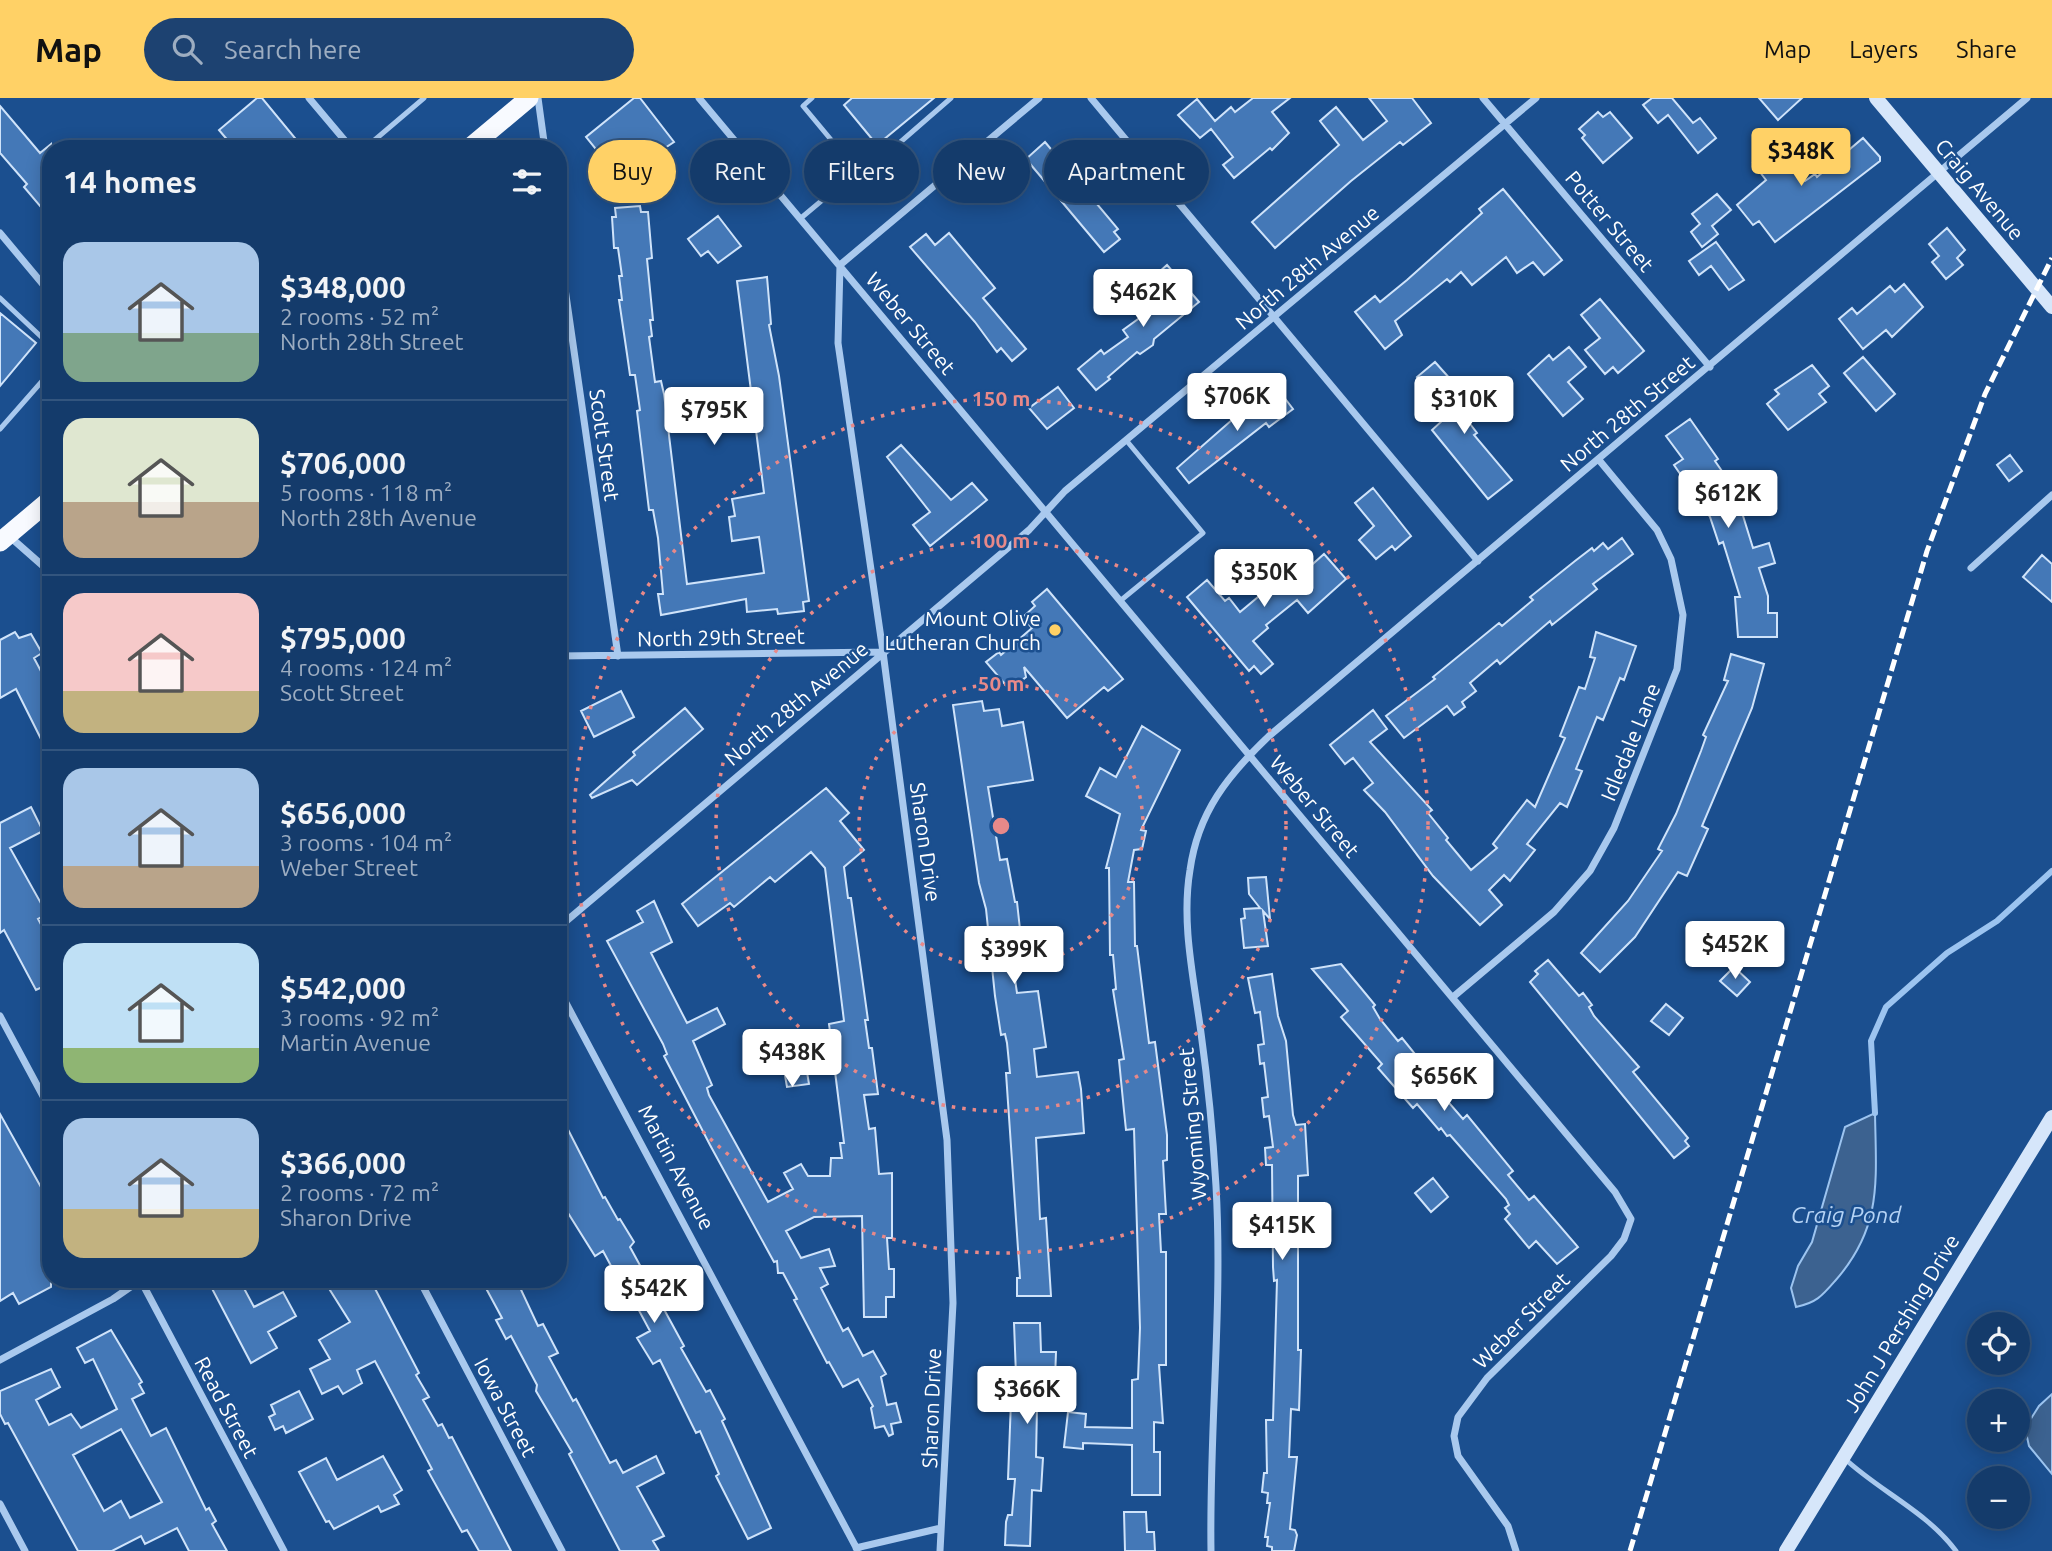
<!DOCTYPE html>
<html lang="en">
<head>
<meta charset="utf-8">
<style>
	:root { --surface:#143b6b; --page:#1d4271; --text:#f1f3f6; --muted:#9dadc1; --line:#33557e; --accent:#ffd166 }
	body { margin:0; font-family:Ubuntu,sans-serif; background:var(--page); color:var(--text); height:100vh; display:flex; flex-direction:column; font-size:26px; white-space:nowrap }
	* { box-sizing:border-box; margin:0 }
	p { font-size:23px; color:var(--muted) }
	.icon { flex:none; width:38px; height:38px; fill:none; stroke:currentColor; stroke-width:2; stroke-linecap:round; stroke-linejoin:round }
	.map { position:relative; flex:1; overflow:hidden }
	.panel { position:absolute; left:42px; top:42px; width:525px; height:1148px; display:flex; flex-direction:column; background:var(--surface); border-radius:28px; box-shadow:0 4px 18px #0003,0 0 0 2px var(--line) }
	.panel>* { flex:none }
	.guide { position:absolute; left:588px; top:42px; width:665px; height:63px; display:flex; gap:14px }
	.buttons { position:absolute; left:1967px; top:1214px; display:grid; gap:14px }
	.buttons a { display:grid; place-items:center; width:63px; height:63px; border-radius:50%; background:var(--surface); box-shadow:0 4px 18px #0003,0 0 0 2px var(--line); font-size:35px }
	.price { position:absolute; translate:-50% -60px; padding:0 16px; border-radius:7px; background:#fff; color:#222; font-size:23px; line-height:46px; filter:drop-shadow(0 2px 4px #0008) }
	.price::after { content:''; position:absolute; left:50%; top:42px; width:21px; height:16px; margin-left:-10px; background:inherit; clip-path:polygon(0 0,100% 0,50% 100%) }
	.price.current { background:var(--accent); color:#111 }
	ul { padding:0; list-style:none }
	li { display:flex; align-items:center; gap:21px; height:175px; padding:0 21px }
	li+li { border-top:2px solid var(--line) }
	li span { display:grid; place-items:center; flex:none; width:196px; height:140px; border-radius:21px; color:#555 }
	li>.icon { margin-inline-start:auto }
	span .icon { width:84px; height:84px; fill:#fffc; stroke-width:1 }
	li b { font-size:30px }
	h2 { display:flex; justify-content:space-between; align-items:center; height:84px; padding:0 21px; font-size:30px }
	.pill { padding:0 24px; border-radius:32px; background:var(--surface); box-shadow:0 4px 18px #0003,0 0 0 2px var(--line); font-size:24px; line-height:63px }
	.pill.current { background:var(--accent); color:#111 }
	header { display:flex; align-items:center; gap:42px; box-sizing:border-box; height:98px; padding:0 35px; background:var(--accent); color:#111 }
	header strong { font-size:33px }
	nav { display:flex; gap:38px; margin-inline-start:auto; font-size:24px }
	.search { width:490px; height:63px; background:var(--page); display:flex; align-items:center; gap:18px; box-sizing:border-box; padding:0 24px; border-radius:38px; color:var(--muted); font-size:26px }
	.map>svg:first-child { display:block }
	.water { fill:#3c6290; stroke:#9cc4f0; stroke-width:2 }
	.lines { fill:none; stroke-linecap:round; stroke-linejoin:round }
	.stream { stroke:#9cc4f0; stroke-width:6 }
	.building { fill:#4478b7; stroke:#cfe3fa; stroke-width:2; fill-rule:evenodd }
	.service { stroke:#a9c9ee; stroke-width:5 }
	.minor { stroke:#a9c9ee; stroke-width:7 }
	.secondary { stroke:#d6e6fa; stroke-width:14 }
	.trunk { stroke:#f8faff; stroke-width:19 }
	.rail { stroke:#fff; stroke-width:5; stroke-dasharray:12 5; stroke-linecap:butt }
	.ring { fill:none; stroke:#e88989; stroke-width:3.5; stroke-dasharray:3.5 7 }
	.poi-dot { fill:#ffd166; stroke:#1b4f8f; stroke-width:2.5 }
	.labels { text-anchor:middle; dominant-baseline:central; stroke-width:5; stroke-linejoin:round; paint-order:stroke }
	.street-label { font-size:21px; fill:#fff; stroke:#1b4f8f }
	.poi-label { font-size:21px; fill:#fff; stroke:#1b4f8f; text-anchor:end }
	.water-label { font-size:23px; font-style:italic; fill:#b5d3f5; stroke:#1b4f8f }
	.centre { fill:#e88989; stroke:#1b4f8f; stroke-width:3.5 }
	.ring-label { font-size:21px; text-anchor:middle; font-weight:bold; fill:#e88989; stroke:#1b4f8f; stroke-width:5; stroke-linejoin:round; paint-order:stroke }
</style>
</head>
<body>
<header>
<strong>Map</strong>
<div class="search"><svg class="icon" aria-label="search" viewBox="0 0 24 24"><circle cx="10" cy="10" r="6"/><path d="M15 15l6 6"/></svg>Search here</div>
<nav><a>Map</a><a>Layers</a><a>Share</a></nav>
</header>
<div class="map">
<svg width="2052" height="1453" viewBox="0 0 2052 1453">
	<rect width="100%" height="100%" fill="#1b4f8f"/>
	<path class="water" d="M1875 1015C1876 1082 1883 1129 1835 1183 1822 1198 1816 1205 1796 1209L1791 1190 1798 1168 1812 1144 1845 1029Z
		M2052 1296V1376L2029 1348 2025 1330 2039 1308Z"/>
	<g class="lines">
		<path class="stream" d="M1875 1015 1871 943 1886 909 1947 855 1997 823 2052 773"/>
	</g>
	<path class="building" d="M257 0H262L304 51H235L219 32Z
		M634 0H640L674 44 654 57 645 51 616 76 586 39Z
		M852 0H934L877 47 844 7Z
		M1253 0H1290L1272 14 1289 35 1272 52 1270 50 1234 80 1223 67 1233 59 1211 31 1200 40 1178 17 1197 1 1215 23 1231 9 1235 14Z
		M1369 0H1412L1431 25 1403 47 1400 44 1351 83 1275 150 1252 124 1339 47 1320 23 1336 9 1363 42 1387 23Z
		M1652 0H1672L1693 25 1700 20 1716 40 1698 55 1668 17 1658 25 1643 7Z
		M1759 0H1802L1778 22Z
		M0 8 40 55 51 46V100L40 108 24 89 27 86 0 55Z
		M1598 14 1603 19 1610 14 1632 40 1603 65 1582 40 1585 37 1579 31Z
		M1863 40 1880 59V63L1775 144 1759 123 1753 127 1737 107 1766 82 1753 65 1776 47 1805 83 1815 76 1817 79Z
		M1045 44 1118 131 1114 134 1120 141 1104 154 1026 61Z
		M1503 91 1562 162 1544 177 1533 164 1517 175 1506 159 1472 187 1461 174 1450 184 1447 181 1395 223 1402 237 1385 251 1355 214 1375 198 1380 204 1407 182 1482 115 1479 111Z
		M1717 96 1731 112 1712 128 1718 136 1702 149 1691 134 1700 126 1692 116Z
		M640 108 641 114H648L652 160 647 161 653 222H650L652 238 649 239 655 284 661 283 664 296 687 486 764 475 759 439 732 443 729 419 735 418 732 401 764 395 737 183 767 179 771 226 769 227 779 278 809 503 803 504 804 513 778 516 777 511 747 514 746 501 661 517 658 496H663L658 440 653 412H649L637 313 640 312 635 277H630L627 256 619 202H622L619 178H622L618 150H614L612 119H616L615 110Z
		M718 118 741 148 718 165 708 153 701 158 688 141Z
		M1947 130 1965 152 1957 160 1963 167 1946 181 1932 164 1939 158 1929 146Z
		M949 135 995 190 983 200 1026 251 1012 263 1001 250 997 254 975 224 910 149 926 136 935 147Z
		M1716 144 1744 182 1729 192 1711 168 1699 177 1689 163Z
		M1167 167 1199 204 1154 241 1153 247 1140 256 1137 254 1108 279 1110 281 1096 292 1078 271 1101 252 1104 256 1128 239 1123 232 1167 200 1151 181Z
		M1904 186 1923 209 1892 239 1886 232 1863 251 1839 221 1852 210 1857 216 1890 188 1895 194Z
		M1600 201 1644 253 1618 275 1613 269 1605 276 1585 252 1600 240 1581 217Z
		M0 215 36 245 0 288Z
		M1569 249 1586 269 1568 284 1583 301 1563 318 1528 276 1549 257 1553 262Z
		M1863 259 1895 296 1876 313 1844 275Z
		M1435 264 1468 301 1458 310 1477 335 1474 337 1512 382 1488 401 1432 332 1454 312 1434 289 1429 293 1417 279Z
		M1812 267 1829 288 1819 296 1826 304 1788 332 1767 306 1779 296 1775 292Z
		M1058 289 1074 310 1047 331 1029 310Z
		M1277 290 1293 311 1269 329 1266 325 1189 385 1177 370 1265 293 1268 297Z
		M1690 321 1718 361 1715 363 1735 392 1753 450 1769 445 1775 465 1759 470 1768 498V515H1777V539H1738L1735 499H1740L1723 444 1719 446 1710 419 1674 367 1683 361 1666 338Z
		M901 347 951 402 972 385 987 402 930 448 913 427 930 414 887 359Z
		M2010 357 2022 373 2009 383 1997 367Z
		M1373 390 1411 438 1395 452 1392 448 1376 461 1359 442 1374 428 1355 405Z
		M1622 440 1633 456 1593 486 1597 491 1552 527 1550 523 1500 566 1497 562 1470 585 1476 593 1462 604 1465 609 1454 617 1447 608 1404 640 1386 618 1435 581 1433 579 1499 525 1502 528 1533 502 1530 499 1575 463 1592 450 1594 453 1603 445 1608 451Z
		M1324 456 1346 481 1308 515 1297 502 1266 527 1268 530 1253 543 1273 566 1261 576 1254 568 1249 573 1187 499 1207 482 1225 503 1229 500 1240 514 1270 489 1273 493 1292 476 1296 481Z
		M2042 457 2052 466V504L2023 479Z
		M1047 491 1123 581 1108 593 1104 589 1067 620 1024 569 1026 579 1010 592 986 564 999 554 1001 557 1032 530 1023 519 1035 508 1032 504Z
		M15 534 19 540 31 536 42 555 34 560 51 592V661L16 591 0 600V542Z
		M1596 534 1636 548 1624 582 1620 580 1603 622 1597 619 1576 671 1582 673 1567 709 1560 705 1527 746 1535 752 1510 783 1504 777 1489 792 1502 807 1480 827 1433 778 1385 714 1364 692 1373 685 1353 660 1345 666 1330 647 1373 612 1387 631 1370 644 1432 712 1428 715 1448 740 1446 742 1471 772 1497 750 1493 746 1527 702 1535 709 1565 640 1560 638 1579 589 1585 591 1595 560 1590 559Z
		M1731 556 1764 566 1752 610 1702 728 1708 731 1687 778 1678 774 1635 839 1600 874 1581 855 1628 803 1662 753 1658 751 1676 716 1701 653 1706 639 1703 637 1728 583 1724 582Z
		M621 593 634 619 594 639 581 613Z
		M982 603 984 613 999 611 1002 628 1023 624 1033 682 988 689 1000 762 1007 761 1015 804H1017L1023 859 1012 861 1017 895 1038 893 1046 949 1034 951 1037 979 1078 974 1081 991 1084 1035 1036 1040 1040 1121 1046 1120 1051 1198H1017V1180H1020L1006 975H1010L1007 945 1005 936 1001 937 995 898 986 811 979 785 953 607Z
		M685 610 703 631 637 687 632 682 592 700 590 697 635 657 633 654Z
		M1142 628 1180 652 1141 732 1146 733 1142 751 1134 752 1128 784H1134L1135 848H1137L1149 945 1155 944 1167 1037V1062L1163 1063 1166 1116H1159L1161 1154H1166V1267H1159L1163 1325 1154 1324V1354H1160V1397H1132V1347L1083 1345V1351L1064 1349 1068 1314 1086 1316 1085 1329 1132 1330V1282L1138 1281 1140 1230 1134 1031 1126 1032 1124 1013 1119 962 1124 961 1113 892 1116 891 1113 857H1110L1109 770H1106L1120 716 1086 698 1100 670 1116 679Z
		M826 690 849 715 840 723 864 752 844 769 848 800H851L868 922H865L869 950H872L878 996 864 997 869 1031 875 1030 879 1076 892 1075V1140H887L889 1171H894V1199H886V1219H864L862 1118 814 1119 786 1133 801 1160 829 1151 835 1168 820 1170 828 1186 821 1190 843 1233 848 1230 863 1258 873 1253 886 1276 881 1279 887 1307 896 1305 901 1324 891 1326 893 1336 889 1338 884 1328 875 1330 871 1310 873 1308 858 1281 843 1289 829 1264 827 1265 794 1202 797 1201 783 1175H778L777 1163 774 1164 710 1047 664 958 667 956 663 946 607 843 643 824 637 813 654 803 672 844 651 855 687 925 717 910 725 926 693 943 712 987 707 990 709 997 768 1104 793 1091 784 1075 801 1066 808 1078H830L831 1060H842L840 1045H844L829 926 844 923 825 770 811 754 775 784 770 779 734 809 730 805 698 828 682 806Z
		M31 709 43 733 10 750 47 816 38 821 51 845V885L36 892 4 832 0 835V725Z
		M1266 779 1270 821 1263 813 1268 848 1244 850 1241 821 1245 820 1244 811 1260 810 1249 796 1248 780Z
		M1548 862 1579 898 1583 895 1592 907 1589 909 1594 918 1639 969 1633 974 1688 1040 1685 1043 1689 1048 1674 1060 1530 884 1538 876 1535 873Z
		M1341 866 1375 907 1373 909 1380 921 1398 943 1402 940 1415 956 1411 959 1431 982 1435 979 1448 994 1443 998 1463 1021 1467 1017 1513 1073 1508 1077 1529 1102 1534 1098 1578 1149 1557 1166 1536 1143 1529 1150 1505 1121 1510 1116 1505 1110 1509 1107 1506 1101 1450 1037 1447 1038 1441 1030 1439 1032 1417 1006 1413 1010 1378 970 1382 966 1341 919 1348 913 1312 871Z
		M1734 869 1750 884 1737 898 1720 883Z
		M1272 876 1278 918 1286 943 1293 1017 1296 1027 1305 1026 1308 1077 1298 1078V1252H1301L1299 1312 1291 1311 1289 1359H1297L1290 1431 1295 1432 1297 1437 1294 1453H1272V1449L1267 1448 1268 1439H1265L1270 1405H1267L1268 1395 1262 1394 1264 1375H1267L1266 1322H1273L1277 1182 1274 1183 1273 1169 1272 1067H1266L1265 1050 1273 1049 1269 1018 1264 1019 1262 1000 1268 999 1264 965 1260 966 1258 947 1264 946 1260 914 1255 915 1248 880Z
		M1666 906 1683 920 1669 937 1651 923Z
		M805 962 809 986 787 989 783 966Z
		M558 1012 603 1100 605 1099 618 1122 620 1121 634 1144 630 1149 684 1248 681 1250 706 1294 710 1292 725 1321 722 1323 771 1430 748 1441 716 1378 719 1376 700 1333 696 1335 660 1262 653 1266 637 1240 650 1233 628 1192 625 1194 603 1153 595 1158 568 1115 558 1119Z
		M0 1016 51 1107V1189L19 1206 13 1195 0 1203Z
		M1433 1080 1448 1099 1431 1114 1415 1095Z
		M207 1181H239L254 1209 283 1194 296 1218 268 1234 277 1250 251 1265Z
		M323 1181H370L419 1275 416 1277 429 1299 423 1302 438 1328 442 1326 449 1340 452 1339 511 1453H479L467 1432 462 1434 428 1373 432 1371 375 1263 357 1272 362 1285 343 1296 338 1288 322 1296 310 1271 330 1261 319 1242 350 1224Z
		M481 1181H516L538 1228 543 1226 558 1255 549 1259 573 1303 576 1301 610 1365 616 1362 623 1375 656 1358 664 1375 637 1389 664 1438 653 1443 659 1453H620L569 1356 572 1354 536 1293 537 1287 511 1238 506 1241 496 1222 502 1220Z
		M1014 1225H1040L1041 1254H1056L1054 1309H1037L1036 1359 1043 1360 1041 1393 1032 1392 1030 1448 1005 1447 1006 1424 1008 1417H1012L1015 1381H1008L1012 1277H1016Z
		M111 1232 142 1284 139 1286 144 1295 132 1301 151 1338 166 1330 206 1412 209 1410 216 1423 212 1426 227 1453H189L177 1430 145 1446 141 1438 112 1453H78L8 1325 5 1326 0 1316V1293L51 1271 60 1289 36 1302 49 1327 71 1316 81 1330 117 1311 93 1261 85 1265 77 1250ZM121 1331 162 1404 130 1420 121 1403 104 1413 73 1357Z
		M299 1293 313 1321 286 1335 283 1328 275 1332 269 1319 275 1316 271 1307Z
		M383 1358 402 1392 394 1397 399 1406 381 1414 378 1408 334 1431 329 1423 326 1424 299 1374 326 1360 337 1382Z
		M1124 1414H1146L1147 1434H1154L1155 1453H1125Z"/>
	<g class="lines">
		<path class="service" d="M364 51 424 0
			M857 73 874 67 951 0
			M801 120 857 73 803 8 812 0
			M0 200 51 248
			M0 331 51 273
			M1120 503 1203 435 1126 342
			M1844 1360C1879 1393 1926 1413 1956 1453"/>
		<path class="minor" d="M309 0 352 51
			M538 0 545 51
			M699 0 1615 1094 1631 1121 1624 1141 1611 1158 1487 1280 1458 1319 1454 1338 1458 1358 1508 1428 1516 1453
			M1091 0 1478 463
			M1483 0 1710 269
			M0 135 51 196
			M558 142 618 558
			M9 438 51 475
			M1971 470 2052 397
			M558 558 883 554
			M558 830 1029 432 1065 393 1536 0
			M558 890 858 1453
			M1453 899 1554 814 1590 773 1614 730 1677 571 1683 517 1671 461 1657 432 1599 362
			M0 918 51 1013
			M140 1181 284 1453
			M419 1181 562 1453
			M0 1262 113 1201 142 1181
			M0 1406 25 1453
			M856 1450 941 1430
			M940 1453 953 1205 947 1042 883 554 838 245 840 167 1039 0
			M1211 1453C1209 1331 1223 1209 1216 1088 1213 1037 1208 985 1201 935 1194 881 1181 826 1190 772 1198 714 1228 677 1269 638L2027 0"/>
		<path class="secondary" d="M1876 0 2052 209
			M1786 1453 2052 1019"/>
		<path class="trunk" d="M468 51 529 0
			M0 444 51 401"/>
		<path class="rail" d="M1630 1453 1927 453 1985 296 2052 160"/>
	</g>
	<g class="ring">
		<circle cx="1001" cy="728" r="142"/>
		<circle cx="1001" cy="728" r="285"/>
		<circle cx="1001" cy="728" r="427"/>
	</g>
	<circle class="poi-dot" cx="1055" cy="532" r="7"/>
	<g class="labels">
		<g class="street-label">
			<text transform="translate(1980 91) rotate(50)">Craig Avenue</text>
			<text transform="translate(1610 123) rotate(50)">Potter Street</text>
			<text transform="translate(1307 169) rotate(-40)">North 28th Avenue</text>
			<text transform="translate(911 225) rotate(50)">Weber Street</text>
			<text transform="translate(1627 315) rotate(-40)">North 28th Street</text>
			<text transform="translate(605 347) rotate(82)">Scott Street</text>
			<text transform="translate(721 539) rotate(-1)">North 29th Street</text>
			<text transform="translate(796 605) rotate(-40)">North 28th Avenue</text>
			<text transform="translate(1630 644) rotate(-68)">Idledale Lane</text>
			<text transform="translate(1315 708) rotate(50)">Weber Street</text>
			<text transform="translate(926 744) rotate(82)">Sharon Drive</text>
			<text transform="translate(1192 1026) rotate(-95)">Wyoming Street</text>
			<text transform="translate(677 1069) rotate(62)">Martin Avenue</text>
			<text transform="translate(1521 1222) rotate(-45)">Weber Street</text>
			<text transform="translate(1901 1225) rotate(-59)">John J Pershing Drive</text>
			<text transform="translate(227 1309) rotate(62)">Read Street</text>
			<text transform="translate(506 1309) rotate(62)">Iowa Street</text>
			<text transform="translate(931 1310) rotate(-88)">Sharon Drive</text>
		</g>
		<g class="poi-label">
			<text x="1041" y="520">Mount Olive<tspan x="1041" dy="24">Lutheran Church</tspan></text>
		</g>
		<g class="water-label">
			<text x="1846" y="1116">Craig Pond</text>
		</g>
	</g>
	<circle cx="1001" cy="728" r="10" class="centre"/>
	<g class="ring-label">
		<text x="1001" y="308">150 m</text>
		<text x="1001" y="450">100 m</text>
		<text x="1001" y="593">50 m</text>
	</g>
</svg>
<div class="buttons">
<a><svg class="icon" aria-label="locate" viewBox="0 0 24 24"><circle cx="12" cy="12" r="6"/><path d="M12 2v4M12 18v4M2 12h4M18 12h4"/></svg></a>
<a>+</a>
<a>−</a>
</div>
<b class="price current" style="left:1801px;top:90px">$348K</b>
<b class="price" style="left:1143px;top:231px">$462K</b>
<b class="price" style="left:1237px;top:335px">$706K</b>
<b class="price" style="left:1464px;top:338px">$310K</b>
<b class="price" style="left:714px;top:349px">$795K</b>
<b class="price" style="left:1728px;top:432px">$612K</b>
<b class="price" style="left:1264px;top:511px">$350K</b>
<b class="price" style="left:1735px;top:883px">$452K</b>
<b class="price" style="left:1014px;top:888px">$399K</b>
<b class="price" style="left:792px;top:991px">$438K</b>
<b class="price" style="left:1444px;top:1015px">$656K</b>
<b class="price" style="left:1282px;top:1164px">$415K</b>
<b class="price" style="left:654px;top:1227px">$542K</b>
<b class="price" style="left:1027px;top:1328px">$366K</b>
<div class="guide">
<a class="pill current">Buy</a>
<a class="pill">Rent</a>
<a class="pill">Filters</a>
<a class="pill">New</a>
<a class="pill">Apartment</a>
</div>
<section class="panel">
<h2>14 homes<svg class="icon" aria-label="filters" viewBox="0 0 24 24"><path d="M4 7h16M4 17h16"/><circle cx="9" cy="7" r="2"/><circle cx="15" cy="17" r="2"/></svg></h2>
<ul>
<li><span style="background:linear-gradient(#a9c7e8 65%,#7fa58c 0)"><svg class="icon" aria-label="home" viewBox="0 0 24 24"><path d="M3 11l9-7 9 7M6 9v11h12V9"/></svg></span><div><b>$348,000</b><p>2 rooms · 52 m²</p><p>North 28th Street</p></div></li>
<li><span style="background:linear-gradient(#dfe7d0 60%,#b9a48a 0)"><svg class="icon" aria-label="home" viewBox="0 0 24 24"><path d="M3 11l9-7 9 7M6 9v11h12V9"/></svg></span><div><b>$706,000</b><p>5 rooms · 118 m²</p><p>North 28th Avenue</p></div></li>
<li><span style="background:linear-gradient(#f6c9c9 70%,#c2b280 0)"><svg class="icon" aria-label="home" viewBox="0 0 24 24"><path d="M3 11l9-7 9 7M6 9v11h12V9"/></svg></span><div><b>$795,000</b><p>4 rooms · 124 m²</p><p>Scott Street</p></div></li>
<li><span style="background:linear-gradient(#a9c7e8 70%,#b9a48a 0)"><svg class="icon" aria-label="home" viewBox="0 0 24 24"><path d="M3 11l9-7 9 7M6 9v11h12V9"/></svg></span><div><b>$656,000</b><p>3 rooms · 104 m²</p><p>Weber Street</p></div></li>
<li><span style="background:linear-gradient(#bfe0f5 75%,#8fb573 0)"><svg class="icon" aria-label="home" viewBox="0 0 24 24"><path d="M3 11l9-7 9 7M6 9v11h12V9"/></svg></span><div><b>$542,000</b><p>3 rooms · 92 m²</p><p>Martin Avenue</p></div></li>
<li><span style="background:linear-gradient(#a9c7e8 65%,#c2b280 0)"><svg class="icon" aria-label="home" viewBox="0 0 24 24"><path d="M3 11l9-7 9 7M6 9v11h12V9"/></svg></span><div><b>$366,000</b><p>2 rooms · 72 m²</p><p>Sharon Drive</p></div></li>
</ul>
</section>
</div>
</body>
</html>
